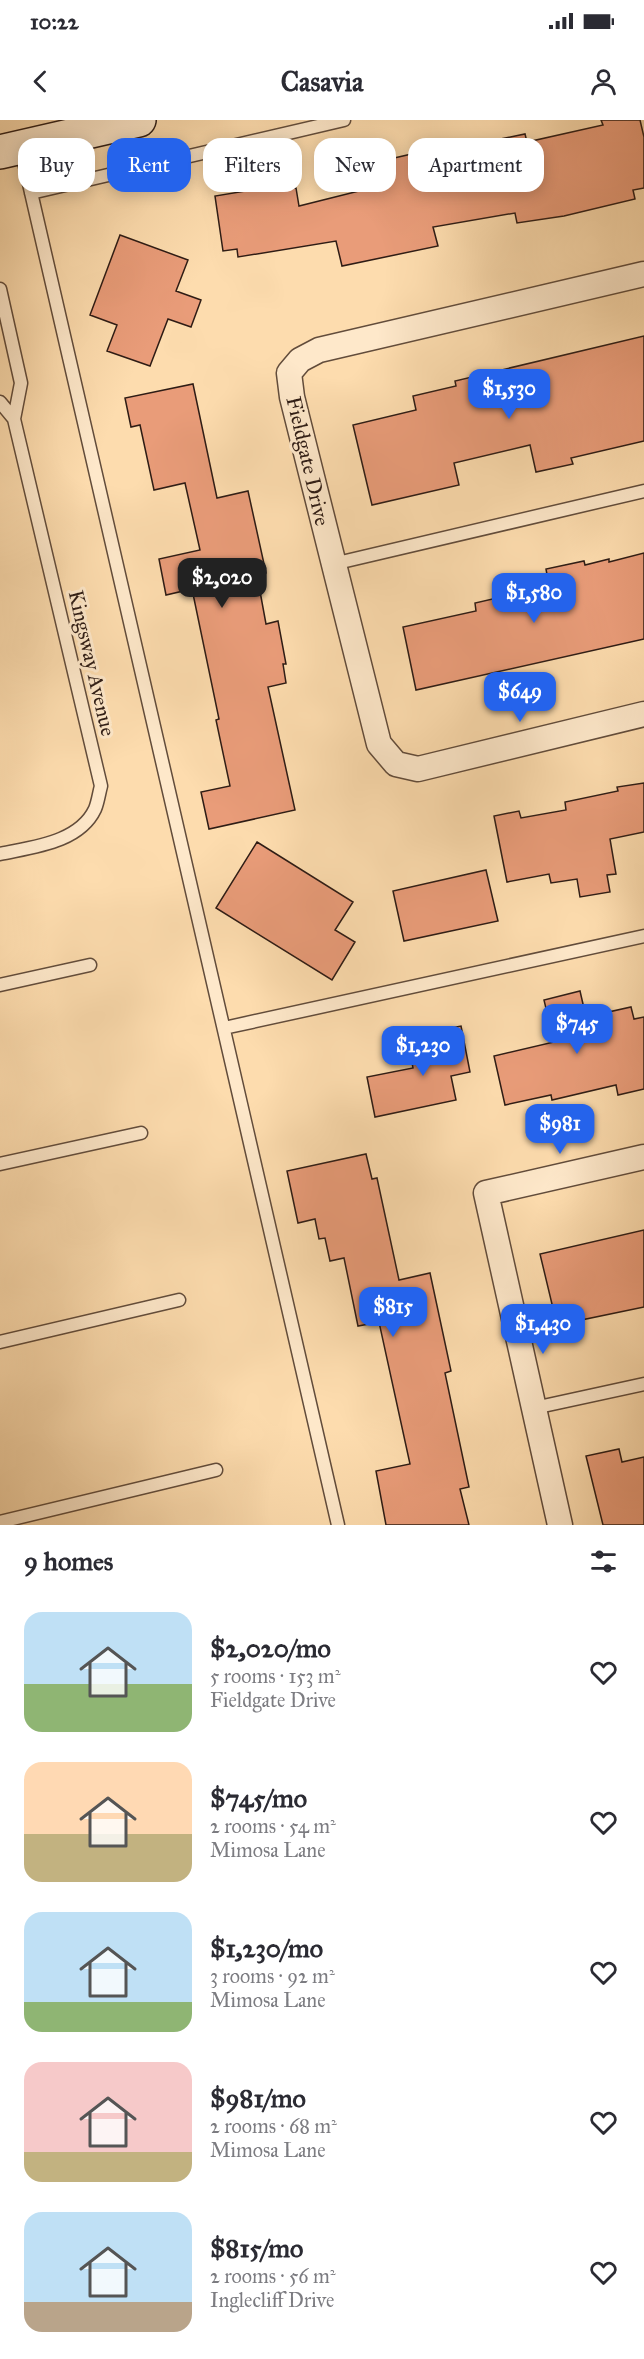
<!DOCTYPE html>
<html lang="en">
<head>
<meta charset="utf-8">
<style>
	:root { --surface:#fff; --page:#f2f2f3; --text:#2b2b33; --muted:#7c7c81; --accent:#2563eb }
	body { margin:0; font-family:"IM FELL Great Primer",serif; background:var(--page); color:var(--text); height:100vh; display:flex; flex-direction:column; font-size:22px; white-space:nowrap }
	* { box-sizing:border-box; margin:0 }
	p { font-size:20px; color:var(--muted) }
	.icon { flex:none; width:33px; height:33px; fill:none; stroke:currentColor; stroke-width:2; stroke-linecap:round; stroke-linejoin:round }
	.map { position:relative; height:1405px; overflow:hidden }
	.side { display:flex; flex-direction:column; background:var(--surface); flex:1 }
	.side>* { flex:none }
	.banner { position:absolute; left:18px; top:18px; width:609px; height:54px; display:flex; gap:12px }
	.price { position:absolute; translate:-50% -51px; padding:0 14px; border-radius:12px; background:var(--accent); color:#fff; font-size:20px; line-height:39px; filter:drop-shadow(0 2px 3px #0008) }
	.price::after { content:''; position:absolute; left:50%; top:36px; width:18px; height:14px; margin-left:-9px; background:inherit; clip-path:polygon(0 0,100% 0,50% 100%) }
	.price.current { background:#222; color:#fff }
	ul { padding:0; list-style:none }
	li { display:flex; align-items:center; gap:18px; height:150px; padding:0 24px }
	li span { display:grid; place-items:center; flex:none; width:168px; height:120px; border-radius:18px; color:#555 }
	li>.icon { margin-inline-start:auto }
	span .icon { width:72px; height:72px; fill:#fffc; stroke-width:1 }
	li b { font-size:26px }
	h2 { display:flex; justify-content:space-between; align-items:center; height:72px; padding:0 24px; font-size:26px }
	.chip { padding:0 21px; border-radius:18px; background:var(--surface); box-shadow:0 3px 15px #0003; font-size:21px; line-height:54px }
	.chip.current { background:var(--accent); color:#fff }
	.status { display:flex; justify-content:space-between; align-items:center; height:42px; padding:0 30px; background:var(--surface); direction:ltr }
	.status svg { height:16px; fill:currentColor }
	header { display:flex; justify-content:space-between; align-items:center; height:78px; padding:0 24px; background:var(--surface); font-size:27px; font-weight:700 }
	.map>svg:first-child { display:block }
	.building { fill:#e99c79; stroke:#2e1c15; stroke-width:1.5 }
	.lines { fill:none; stroke-linecap:round; stroke-linejoin:round }
	.lane-casing { stroke:#624c3b; stroke-width:15 }
	.street-casing { stroke:#624c3b; stroke-width:27 }
	.secondary-casing { stroke:#2e1c15; stroke-width:36 }
	.lane { stroke:#fee8ca; stroke-width:12 }
	.street { stroke:#fee8ca; stroke-width:24 }
	.secondary { stroke:#fee8ca; stroke-width:33 }
	.labels { text-anchor:middle; dominant-baseline:central; stroke-width:6; stroke-linejoin:round; paint-order:stroke }
	.street-label { font-size:21px; fill:#2e1c15; stroke:#fee8ca }
</style>
</head>
<body>
<div class="status"><b>10:22</b><svg viewBox="0 0 49 12"><path d="M0 12V9h3v3zM5 12V6h3v6zM10 12V3h3v9zM15 12V0h3v12zM26 1h20v11H26zM47 4h2v5h-2z"/></svg></div>
<header><svg class="icon" aria-label="back" viewBox="0 0 24 24"><path d="M15 5l-7 7 7 7"/></svg>Casavia<svg class="icon" aria-label="person" viewBox="0 0 24 24"><circle cx="12" cy="8" r="4"/><path d="M4 21q1-7 8-7t8 7"/></svg></header>
<div class="map">
<svg width="644" height="1405" viewBox="0 0 644 1405">
	<rect width="100%" height="100%" fill="#fddcae"/>
	<filter id="stains"><feTurbulence type="fractalNoise" baseFrequency=".00333" numOctaves="4"/><feColorMatrix values="0 0 0 0 .2 0 0 0 0 .09 0 0 0 0 .02 0 0 0 .5 -.17"/></filter>
	<radialGradient id="worn" r=".72"><stop offset=".6" stop-color="#630" stop-opacity="0"/><stop offset="1" stop-color="#630" stop-opacity=".3"/></radialGradient>
	<path class="building" d="M601 0H640L644 17V68L633 70 635 79 564 96 517 103 515 93 433 107 438 126 342 146 336 121 238 137 237 129 223 131 215 76 275 66 276 71 296 68 299 86 371 68 369 58 384 54 381 41 416 33 417 39 496 24 495 20 525 14 527 22 603 5Z
		M120 115 188 140 176 171 201 180 191 207 168 199 150 246 107 231 117 205 90 195Z
		M644 216V321L571 338 573 344 536 352 530 325 454 343 459 365 372 385 353 305 416 290 413 276 456 266 455 261Z
		M193 264 217 378 248 371 266 453 257 455 266 504 278 501 286 544H283L286 563 268 567 295 690 209 709 201 672 230 666 216 600 219 599 192 469 166 475 159 439 200 430 185 363 154 370 140 305 131 307 125 278Z
		M644 433V519L416 570 403 507 476 491 475 483 549 466 546 449 584 441 585 445 609 439V442Z
		M644 663V712L610 719 616 754 607 755 610 772 580 777 577 759 551 763 549 754 507 762 494 696 519 691 521 698 566 690 565 682 618 671 617 667Z
		M257 722 353 782 335 810 355 822 332 860 216 788Z
		M486 750 498 801 404 821 393 771Z
		M580 871 586 897 631 887 634 899 644 897V969L618 975 616 965 552 980 551 975 505 985 494 936 554 922 544 880Z
		M461 906 470 952 451 956 456 980 375 997 367 957 413 948 411 937 433 933 429 912Z
		M366 1034 372 1059 377 1058 399 1160 430 1153 451 1251 445 1253 469 1367 460 1369 469 1405H386L376 1351 410 1344 379 1202 358 1206 344 1138 330 1141 325 1118 319 1119 315 1099 298 1103 287 1051Z
		M644 1110V1187L557 1205 540 1134Z
		M619 1329 622 1342 644 1337V1405H603L586 1336Z"/>
	<g class="lines">
		<g class="lane-casing">
			<path id="lane" d="M21 29 338 1405
				M31 73 344 0
				M0 169 21 263 14 299 101 666C99 673 98 682 95 689 79 723 32 727 0 734
				M0 282 14 299
				M333 444 644 371
				M0 865 90 845
				M224 908 644 816
				M0 1044 141 1013
				M0 1222 179 1180
				M534 1288 644 1264
				M0 1402 216 1350"/>
		</g>
		<g class="street-casing">
			<path id="street" d="M644 154 319 230 300 240 289 253 292 277 379 624 396 644 418 649 644 594
				M560 1405 486 1073 644 1037"/>
		</g>
		<g class="secondary-casing">
			<path id="secondary" d="M0 32 139 0"/>
		</g>
		<use href="#lane" class="lane"/>
		<use href="#street" class="street"/>
		<use href="#secondary" class="secondary"/>
	</g>
	<g class="labels">
		<g class="street-label">
			<text transform="translate(308 341) rotate(77)">Fieldgate Drive</text>
			<text transform="translate(92 543) rotate(77)">Kingsway Avenue</text>
		</g>
	</g>
	<rect width="100%" height="100%" filter="url(#stains)"/>
	<rect width="100%" height="100%" fill="url(#worn)"/>
</svg>
<b class="price" style="left:509px;top:300px">$1,530</b>
<b class="price current" style="left:222px;top:489px">$2,020</b>
<b class="price" style="left:534px;top:504px">$1,580</b>
<b class="price" style="left:520px;top:603px">$649</b>
<b class="price" style="left:577px;top:935px">$745</b>
<b class="price" style="left:423px;top:957px">$1,230</b>
<b class="price" style="left:560px;top:1035px">$981</b>
<b class="price" style="left:393px;top:1218px">$815</b>
<b class="price" style="left:543px;top:1235px">$1,430</b>
<div class="banner">
<a class="chip">Buy</a>
<a class="chip current">Rent</a>
<a class="chip">Filters</a>
<a class="chip">New</a>
<a class="chip">Apartment</a>
</div>
</div>
<section class="side">
<h2>9 homes<svg class="icon" aria-label="filters" viewBox="0 0 24 24"><path d="M4 7h16M4 17h16"/><circle cx="9" cy="7" r="2"/><circle cx="15" cy="17" r="2"/></svg></h2>
<ul>
<li><span style="background:linear-gradient(#bfe0f5 60%,#8fb573 0)"><svg class="icon" aria-label="home" viewBox="0 0 24 24"><path d="M3 11l9-7 9 7M6 9v11h12V9"/></svg></span><div><b>$2,020/mo</b><p>5 rooms · 153 m²</p><p>Fieldgate Drive</p></div><svg class="icon" aria-label="heart" viewBox="0 0 24 24"><path d="M12 20l-8-8c-3-5 5-10 8-4 3-6 11-1 8 4z"/></svg></li>
<li><span style="background:linear-gradient(#ffd9b3 60%,#c2b280 0)"><svg class="icon" aria-label="home" viewBox="0 0 24 24"><path d="M3 11l9-7 9 7M6 9v11h12V9"/></svg></span><div><b>$745/mo</b><p>2 rooms · 54 m²</p><p>Mimosa Lane</p></div><svg class="icon" aria-label="heart" viewBox="0 0 24 24"><path d="M12 20l-8-8c-3-5 5-10 8-4 3-6 11-1 8 4z"/></svg></li>
<li><span style="background:linear-gradient(#bfe0f5 75%,#8fb573 0)"><svg class="icon" aria-label="home" viewBox="0 0 24 24"><path d="M3 11l9-7 9 7M6 9v11h12V9"/></svg></span><div><b>$1,230/mo</b><p>3 rooms · 92 m²</p><p>Mimosa Lane</p></div><svg class="icon" aria-label="heart" viewBox="0 0 24 24"><path d="M12 20l-8-8c-3-5 5-10 8-4 3-6 11-1 8 4z"/></svg></li>
<li><span style="background:linear-gradient(#f6c9c9 75%,#c2b280 0)"><svg class="icon" aria-label="home" viewBox="0 0 24 24"><path d="M3 11l9-7 9 7M6 9v11h12V9"/></svg></span><div><b>$981/mo</b><p>2 rooms · 68 m²</p><p>Mimosa Lane</p></div><svg class="icon" aria-label="heart" viewBox="0 0 24 24"><path d="M12 20l-8-8c-3-5 5-10 8-4 3-6 11-1 8 4z"/></svg></li>
<li><span style="background:linear-gradient(#bfe0f5 75%,#b9a48a 0)"><svg class="icon" aria-label="home" viewBox="0 0 24 24"><path d="M3 11l9-7 9 7M6 9v11h12V9"/></svg></span><div><b>$815/mo</b><p>2 rooms · 56 m²</p><p>Inglecliff Drive</p></div><svg class="icon" aria-label="heart" viewBox="0 0 24 24"><path d="M12 20l-8-8c-3-5 5-10 8-4 3-6 11-1 8 4z"/></svg></li>
</ul>
</section>
</body>
</html>
